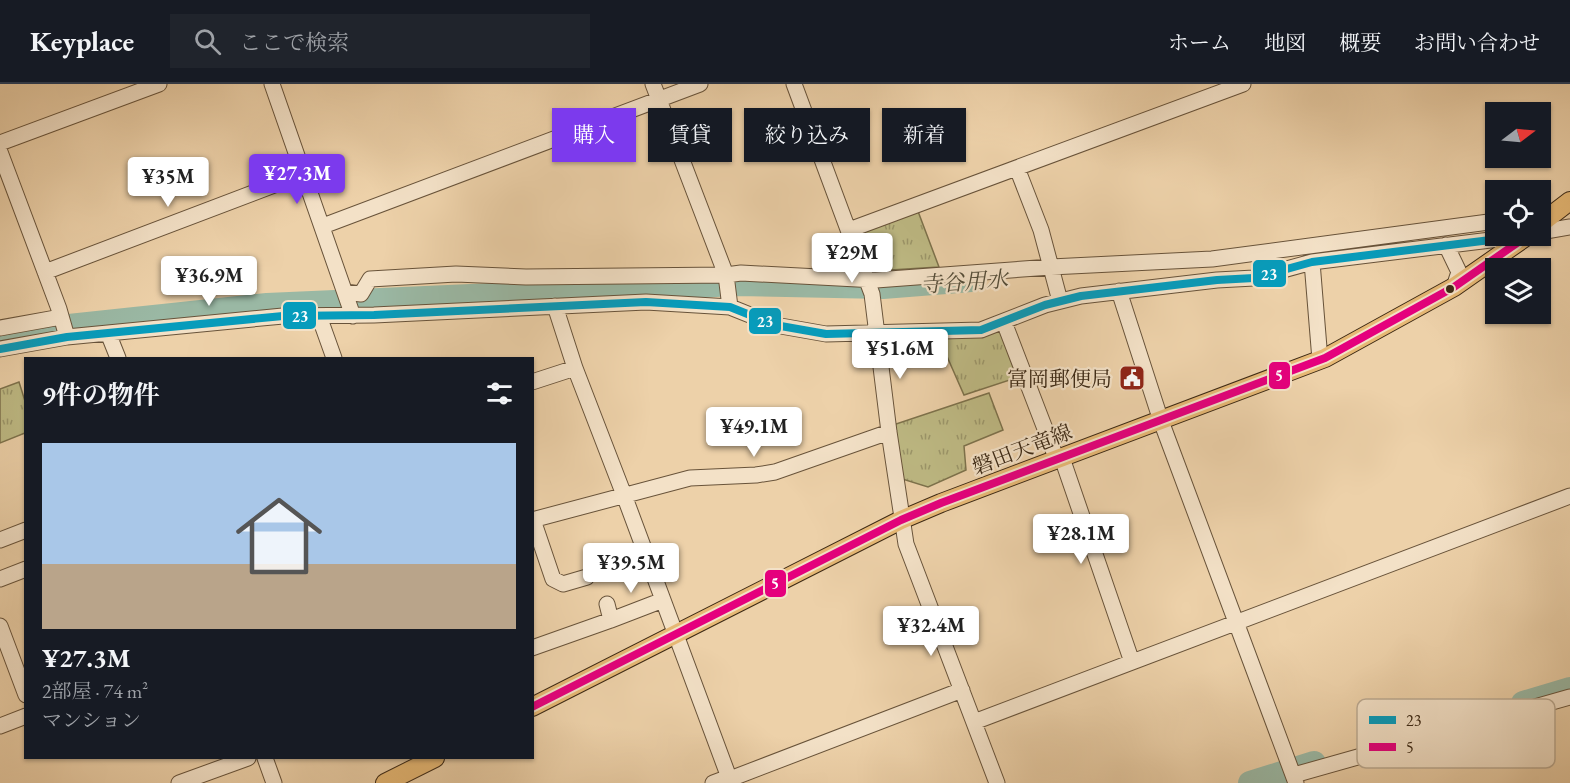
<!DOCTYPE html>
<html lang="ja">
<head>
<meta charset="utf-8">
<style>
	:root { --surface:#171b24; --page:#20242c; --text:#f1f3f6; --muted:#9ea1a6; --line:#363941; --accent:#7c3aed }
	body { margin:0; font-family:"EB Garamond","Noto Serif JP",serif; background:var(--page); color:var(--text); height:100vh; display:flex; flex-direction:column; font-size:22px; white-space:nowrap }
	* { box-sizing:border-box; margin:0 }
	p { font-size:20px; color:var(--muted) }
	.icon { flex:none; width:33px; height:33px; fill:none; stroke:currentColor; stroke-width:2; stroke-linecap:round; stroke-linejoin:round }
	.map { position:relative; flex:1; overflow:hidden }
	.panel { position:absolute; left:24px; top:273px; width:510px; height:402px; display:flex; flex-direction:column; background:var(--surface); border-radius:0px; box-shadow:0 2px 4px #0004 }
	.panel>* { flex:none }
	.hud { position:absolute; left:552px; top:24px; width:570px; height:54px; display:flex; gap:12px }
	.needle { width:39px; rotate:74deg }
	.controls { position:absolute; left:1485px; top:18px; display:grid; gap:12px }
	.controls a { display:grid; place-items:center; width:66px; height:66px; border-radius:0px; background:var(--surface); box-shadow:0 2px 4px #0004; font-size:30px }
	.price { position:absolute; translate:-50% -51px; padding:0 14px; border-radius:6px; background:#fff; color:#222; font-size:20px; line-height:39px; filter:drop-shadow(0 2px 3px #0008) }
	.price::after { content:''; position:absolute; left:50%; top:36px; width:18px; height:14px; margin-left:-9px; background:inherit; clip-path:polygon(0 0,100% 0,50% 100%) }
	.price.selected { background:var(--accent); color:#fff }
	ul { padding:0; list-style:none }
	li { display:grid; align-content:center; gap:12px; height:318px; padding:0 18px }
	li span { display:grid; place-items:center; height:186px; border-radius:0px; color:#555 }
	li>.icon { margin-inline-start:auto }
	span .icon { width:108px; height:108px; fill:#fffc; stroke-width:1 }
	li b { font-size:26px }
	h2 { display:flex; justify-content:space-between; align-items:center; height:72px; padding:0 18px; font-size:26px }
	.chip { padding:0 21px; border-radius:0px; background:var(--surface); box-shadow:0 2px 4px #0004; font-size:21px; line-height:54px }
	.chip.selected { background:var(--accent); color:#fff }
	header { display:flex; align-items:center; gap:36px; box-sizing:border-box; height:84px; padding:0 30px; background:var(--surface); border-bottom:2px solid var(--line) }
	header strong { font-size:28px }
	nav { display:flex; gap:33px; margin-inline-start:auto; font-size:21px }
	.search { width:420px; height:54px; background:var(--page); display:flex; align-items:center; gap:15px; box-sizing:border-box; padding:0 21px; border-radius:0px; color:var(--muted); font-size:22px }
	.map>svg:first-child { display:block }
	.grass { fill:url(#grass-tufts); stroke:#7d724c; stroke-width:1.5 }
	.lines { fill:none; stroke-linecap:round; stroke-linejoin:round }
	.river { stroke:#9ab8a4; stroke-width:24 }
	.minor-casing { stroke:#68533a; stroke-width:17 }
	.major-casing { stroke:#3c2915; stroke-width:20 }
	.minor { stroke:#f3e1c7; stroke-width:15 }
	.major { stroke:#e6b874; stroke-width:18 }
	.bus-1-casing { stroke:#f3e1c7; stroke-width:12 }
	.bus-2-casing { stroke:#f3e1c7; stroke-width:12 }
	.bus-1 { stroke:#069cbc; stroke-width:8 }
	.bus-2 { stroke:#e5007d; stroke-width:8 }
	.bus-dot { fill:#3c2915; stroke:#f3e1c7; stroke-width:2 }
	.labels { text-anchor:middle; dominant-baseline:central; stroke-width:4.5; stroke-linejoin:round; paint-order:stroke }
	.poi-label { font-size:21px; fill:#3c2915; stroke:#f3e1c7; text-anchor:end }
	.street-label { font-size:21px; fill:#3c2915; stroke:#f3e1c7 }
	.water-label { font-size:22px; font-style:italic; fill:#544d39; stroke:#f3e1c7 }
	.key { fill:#f3e1c7; stroke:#bcaa92; stroke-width:1.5 }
	.key-label { font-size:16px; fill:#3c2915 }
	.line-badge { stroke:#f3e1c7; stroke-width:2 }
	.badge-label { font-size:16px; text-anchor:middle; font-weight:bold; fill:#fff }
</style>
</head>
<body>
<header>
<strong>Keyplace</strong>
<div class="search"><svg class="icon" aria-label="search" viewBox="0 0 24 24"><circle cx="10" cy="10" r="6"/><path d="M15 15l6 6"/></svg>ここで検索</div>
<nav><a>ホーム</a><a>地図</a><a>概要</a><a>お問い合わせ</a></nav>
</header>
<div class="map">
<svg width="1570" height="699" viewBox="0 0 1570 699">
	<defs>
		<pattern id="grass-tufts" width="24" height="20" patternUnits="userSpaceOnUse" patternTransform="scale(1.5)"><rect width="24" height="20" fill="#beba84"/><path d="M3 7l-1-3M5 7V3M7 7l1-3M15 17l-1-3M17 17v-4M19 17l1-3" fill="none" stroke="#9c976b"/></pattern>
	</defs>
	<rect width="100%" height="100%" fill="#edd1a9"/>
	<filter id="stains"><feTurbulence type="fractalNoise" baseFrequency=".00333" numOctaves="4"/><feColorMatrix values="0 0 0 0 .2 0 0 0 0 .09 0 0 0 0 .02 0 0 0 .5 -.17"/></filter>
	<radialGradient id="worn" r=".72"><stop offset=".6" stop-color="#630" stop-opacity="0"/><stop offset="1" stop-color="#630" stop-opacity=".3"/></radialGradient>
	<path class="grass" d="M916 122 939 183 874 187 854 144Z
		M1003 247 1019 293 964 311 938 252Z
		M19 298 25 317V349L0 359V305Z
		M989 309 1003 346 964 362 966 386 928 403 899 394 893 341Z"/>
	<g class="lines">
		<path class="river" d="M0 253 50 244 267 221 738 200 883 203 971 196
			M1523 619 1570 605
			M1250 699 1314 679"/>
		<g class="minor-casing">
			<path id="minor" d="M272 0 353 232
				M653 0 726 191 730 223
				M794 0 872 210 889 348 906 460 997 699
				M0 59 159 0
				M0 68 59 225 67 253
				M1017 84 1041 146 1060 217
				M323 142 700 0
				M849 146 1243 0
				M1540 148 1570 143
				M1446 161 1459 188 1454 203
				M1312 178 1320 276
				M45 188 303 90
				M1119 207 1161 337 1296 699
				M345 208 361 210 370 195 456 190 526 193 726 191 741 189 876 196 1051 183 1212 175 1496 137
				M555 222 575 284 624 411 731 699
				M319 232 334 274
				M1004 238 1057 376
				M0 244 61 233
				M108 249 118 274
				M0 265 67 253 283 232 374 231 646 218 730 223 775 241 826 250 981 246 1045 221 1081 212 1217 196 1254 194 1312 178 1523 152
				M532 298 575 284
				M1062 374 1132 578
				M532 436 690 394 756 391 775 388 889 348
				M533 436 553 495 563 500 587 493
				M0 456 26 446
				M0 495 26 485
				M611 536 663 516
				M0 542 26 611
				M532 564 611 536 607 520
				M974 638 1570 412
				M0 642 26 632
				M265 674 274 699
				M1294 691 1570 613
				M730 695 962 606
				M179 699 248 674
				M713 699 729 693"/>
		</g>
		<g class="major-casing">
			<path id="major" d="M1540 140 1570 117
				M532 623 901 436 941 419 1325 274 1454 203 1527 152
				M385 699 435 674"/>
		</g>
		<use href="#minor" class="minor"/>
		<use href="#major" class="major"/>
		<g class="bus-1-casing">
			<path id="bus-1" d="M0 265 67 253 283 232 374 231 646 218 730 223 775 241 826 250 981 246 1045 221 1081 212 1217 196 1254 194 1312 178 1523 152"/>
		</g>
		<g class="bus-2-casing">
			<path id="bus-2" d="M532 623 901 436 941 419 1325 274 1454 203 1517 159"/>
		</g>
		<use href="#bus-1" class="bus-1"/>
		<use href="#bus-2" class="bus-2"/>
	</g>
	<defs>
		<g id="civic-square" transform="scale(1.35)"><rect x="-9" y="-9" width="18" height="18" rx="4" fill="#8f2418" stroke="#f3e1c7"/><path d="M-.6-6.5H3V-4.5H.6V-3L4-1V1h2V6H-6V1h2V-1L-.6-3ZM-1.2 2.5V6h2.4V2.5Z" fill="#fff"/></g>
	</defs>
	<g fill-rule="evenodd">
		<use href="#civic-square" x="1132" y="294"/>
	</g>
	<circle class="bus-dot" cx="1450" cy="205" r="5"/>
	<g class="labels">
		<g class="poi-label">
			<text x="1112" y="294">富岡郵便局</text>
		</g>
		<g class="street-label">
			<text transform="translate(1022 365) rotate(-21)">磐田天竜線</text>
		</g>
		<g class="water-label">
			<text transform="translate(964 198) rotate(-4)">寺谷用水</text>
		</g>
	</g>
	<rect x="1357" y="615" width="198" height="69" rx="9" class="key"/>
	<rect x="1369" y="632" width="27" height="8" fill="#069cbc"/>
	<rect x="1369" y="659" width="27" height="8" fill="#e5007d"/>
	<g class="key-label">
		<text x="1406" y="642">23</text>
		<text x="1406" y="669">5</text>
	</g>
	<g class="line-badge">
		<rect x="1252" y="175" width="35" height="29" rx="6" fill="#069cbc"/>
		<rect x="282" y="217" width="35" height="29" rx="6" fill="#069cbc"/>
		<rect x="748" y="223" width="34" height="28" rx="6" fill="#069cbc"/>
		<rect x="1268" y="277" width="23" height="29" rx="6" fill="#e5007d"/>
		<rect x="764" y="485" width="23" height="29" rx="6" fill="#e5007d"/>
	</g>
	<g class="badge-label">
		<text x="1269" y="196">23</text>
		<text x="300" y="238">23</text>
		<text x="765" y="243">23</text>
		<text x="1279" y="297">5</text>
		<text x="775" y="505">5</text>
	</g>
	<rect width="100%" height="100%" filter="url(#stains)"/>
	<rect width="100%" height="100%" fill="url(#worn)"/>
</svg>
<div class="controls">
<a><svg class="needle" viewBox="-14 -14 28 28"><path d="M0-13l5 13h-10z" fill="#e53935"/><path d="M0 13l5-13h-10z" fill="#9ea1a6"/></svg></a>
<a><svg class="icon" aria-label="locate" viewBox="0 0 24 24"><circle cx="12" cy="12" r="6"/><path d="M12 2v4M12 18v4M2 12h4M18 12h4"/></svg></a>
<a><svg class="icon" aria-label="layers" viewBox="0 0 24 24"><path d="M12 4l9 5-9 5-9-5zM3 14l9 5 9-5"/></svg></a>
</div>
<b class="price selected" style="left:297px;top:121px">¥27.3M</b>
<b class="price" style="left:168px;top:124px">¥35M</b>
<b class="price" style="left:852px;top:200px">¥29M</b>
<b class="price" style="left:209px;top:223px">¥36.9M</b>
<b class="price" style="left:900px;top:296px">¥51.6M</b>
<b class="price" style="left:754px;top:374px">¥49.1M</b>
<b class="price" style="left:1081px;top:481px">¥28.1M</b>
<b class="price" style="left:631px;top:510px">¥39.5M</b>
<b class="price" style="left:931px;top:573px">¥32.4M</b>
<div class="hud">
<a class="chip selected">購入</a>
<a class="chip">賃貸</a>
<a class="chip">絞り込み</a>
<a class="chip">新着</a>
</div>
<section class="panel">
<h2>9件の物件<svg class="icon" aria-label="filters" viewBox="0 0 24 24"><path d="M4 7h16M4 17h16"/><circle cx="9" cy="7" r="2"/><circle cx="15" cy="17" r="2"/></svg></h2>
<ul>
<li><span style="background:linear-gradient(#a9c7e8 65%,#b9a48a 0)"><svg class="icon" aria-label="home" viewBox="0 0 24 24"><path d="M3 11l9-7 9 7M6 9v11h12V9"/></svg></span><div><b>¥27.3M</b><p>2部屋 · 74 m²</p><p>マンション</p></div></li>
</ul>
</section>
</div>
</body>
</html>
